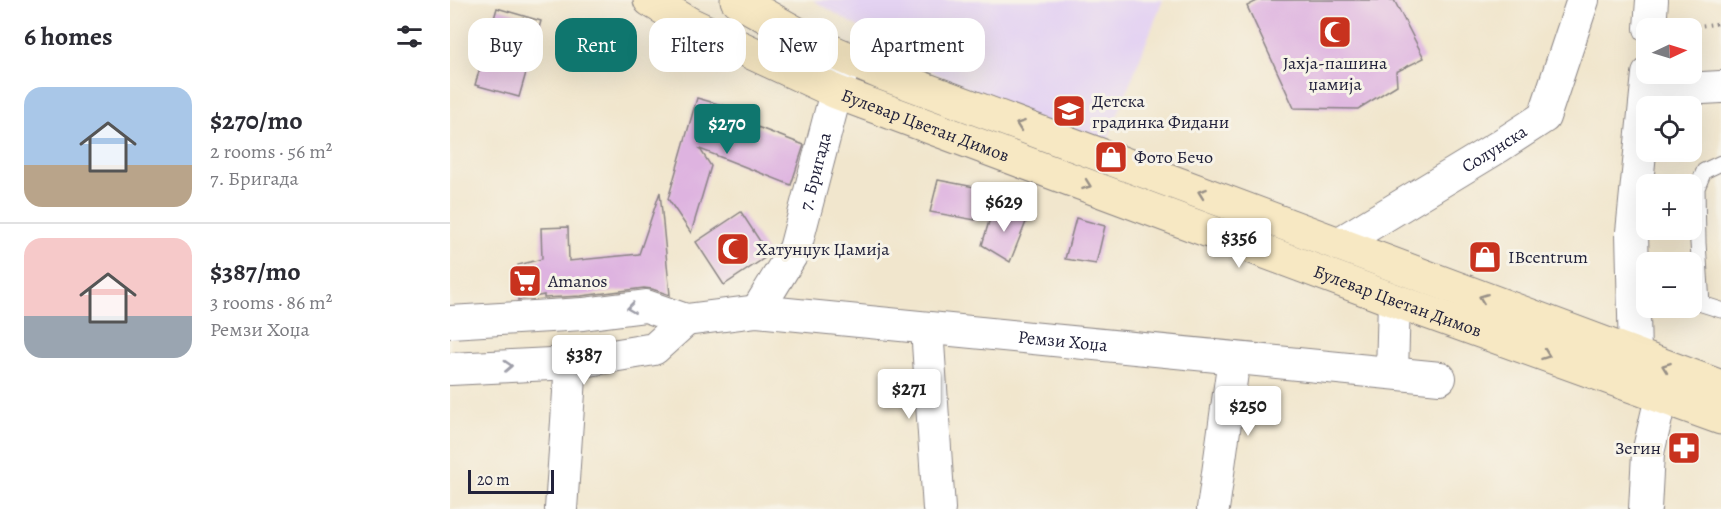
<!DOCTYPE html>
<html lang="en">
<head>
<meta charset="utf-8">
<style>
	:root { --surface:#fff; --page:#f2f2f3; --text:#2b2b33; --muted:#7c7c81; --line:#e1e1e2; --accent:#0f766e }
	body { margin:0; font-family:Alegreya,serif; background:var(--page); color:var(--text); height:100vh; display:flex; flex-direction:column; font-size:22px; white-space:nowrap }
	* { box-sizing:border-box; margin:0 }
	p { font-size:20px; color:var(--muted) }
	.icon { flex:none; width:33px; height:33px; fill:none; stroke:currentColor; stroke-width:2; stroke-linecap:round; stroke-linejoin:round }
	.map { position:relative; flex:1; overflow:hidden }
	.panel { display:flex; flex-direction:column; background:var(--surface); width:450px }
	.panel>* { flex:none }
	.banner { position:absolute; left:18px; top:18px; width:570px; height:54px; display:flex; gap:12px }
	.needle { width:39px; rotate:86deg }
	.buttons { position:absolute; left:1186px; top:18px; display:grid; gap:12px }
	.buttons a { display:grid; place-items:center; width:66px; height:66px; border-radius:12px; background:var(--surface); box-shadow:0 6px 24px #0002; font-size:30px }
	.scale { position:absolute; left:18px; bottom:15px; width:86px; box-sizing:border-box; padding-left:6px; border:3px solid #22223b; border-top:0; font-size:16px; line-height:21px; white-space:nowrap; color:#22223b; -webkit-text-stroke:4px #f7f3e8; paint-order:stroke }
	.price { position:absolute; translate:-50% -51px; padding:0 14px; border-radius:6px; background:#fff; color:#222; font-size:20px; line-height:39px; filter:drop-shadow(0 2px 3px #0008) }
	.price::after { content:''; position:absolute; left:50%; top:36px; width:18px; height:14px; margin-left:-9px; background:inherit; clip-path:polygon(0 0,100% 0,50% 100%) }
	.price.active { background:var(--accent); color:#fff }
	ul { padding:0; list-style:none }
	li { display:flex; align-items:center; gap:18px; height:150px; padding:0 24px }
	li+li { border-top:2px solid var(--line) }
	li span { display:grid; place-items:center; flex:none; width:168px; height:120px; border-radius:18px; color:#555 }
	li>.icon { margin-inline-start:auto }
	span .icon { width:72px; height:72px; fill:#fffc; stroke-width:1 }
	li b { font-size:26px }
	h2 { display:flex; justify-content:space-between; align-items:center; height:72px; padding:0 24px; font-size:26px }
	.chip { padding:0 21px; border-radius:18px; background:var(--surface); box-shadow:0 6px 24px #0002; font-size:21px; line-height:54px }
	.chip.active { background:var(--accent); color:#fff }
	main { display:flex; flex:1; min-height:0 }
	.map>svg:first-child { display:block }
	.built { fill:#e4d3f2 }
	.building { fill:#deb3e0 }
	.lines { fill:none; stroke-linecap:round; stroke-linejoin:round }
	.lane-casing { stroke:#8a8484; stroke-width:17 }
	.street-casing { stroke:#8a8484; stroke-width:34 }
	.secondary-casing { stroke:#8a8484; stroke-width:35 }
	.path { stroke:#8a8484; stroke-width:4; stroke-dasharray:1.5 4.5; stroke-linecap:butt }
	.lane { stroke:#fff; stroke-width:15 }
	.street { stroke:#fff; stroke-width:32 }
	.secondary { stroke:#f7e8c3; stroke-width:33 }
	.oneway { stroke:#978f86 }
	.oneway2 { stroke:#9c9ca7 }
	.labels { text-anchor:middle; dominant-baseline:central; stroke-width:6; stroke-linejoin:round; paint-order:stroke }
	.poi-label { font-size:18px; fill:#22223b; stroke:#f7f3e8; text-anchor:start }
	.street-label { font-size:18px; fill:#22223b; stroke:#f7f3e8 }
</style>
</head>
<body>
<main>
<section class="panel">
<h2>6 homes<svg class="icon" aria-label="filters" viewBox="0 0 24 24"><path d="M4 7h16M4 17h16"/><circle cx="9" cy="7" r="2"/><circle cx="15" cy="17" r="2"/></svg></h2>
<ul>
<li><span style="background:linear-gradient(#a9c7e8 65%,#b9a48a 0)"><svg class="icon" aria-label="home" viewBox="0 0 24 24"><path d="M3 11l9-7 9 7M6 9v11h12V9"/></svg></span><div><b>$270/mo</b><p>2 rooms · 56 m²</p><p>7. Бригада</p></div></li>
<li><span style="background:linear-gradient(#f6c9c9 65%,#9aa5b1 0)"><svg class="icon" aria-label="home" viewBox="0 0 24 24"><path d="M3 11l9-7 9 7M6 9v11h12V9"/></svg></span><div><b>$387/mo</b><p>3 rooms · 86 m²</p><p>Ремзи Хоџа</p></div></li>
</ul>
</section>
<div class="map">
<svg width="1271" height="509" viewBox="0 0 1271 509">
	<rect width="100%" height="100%" fill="#f7f3e8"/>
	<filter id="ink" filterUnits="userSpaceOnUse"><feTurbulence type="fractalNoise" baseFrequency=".0167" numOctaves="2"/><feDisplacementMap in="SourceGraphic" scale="12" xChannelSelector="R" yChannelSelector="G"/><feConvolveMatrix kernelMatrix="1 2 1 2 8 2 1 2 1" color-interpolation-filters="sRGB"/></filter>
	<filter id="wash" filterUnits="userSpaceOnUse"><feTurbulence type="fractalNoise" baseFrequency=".008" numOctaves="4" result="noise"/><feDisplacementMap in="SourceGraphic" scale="24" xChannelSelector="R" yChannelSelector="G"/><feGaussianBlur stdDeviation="1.35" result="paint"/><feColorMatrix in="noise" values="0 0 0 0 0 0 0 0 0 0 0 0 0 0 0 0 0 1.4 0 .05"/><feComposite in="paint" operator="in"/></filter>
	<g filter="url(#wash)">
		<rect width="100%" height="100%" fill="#f1e6cd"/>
		<path class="built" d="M363 0H713L654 149 485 73Z"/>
		<g id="blocks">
			<path class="building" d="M809 0H944L974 58 946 72 947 85 908 109 844 108 797 6Z
				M47 8 91 21 69 97 25 85Z
				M247 98 279 107 276 115 354 145 341 185 250 149 261 166 241 233 218 199Z
				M488 180 535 189 525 220 480 212Z
				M210 192 220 295 202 289 194 288 131 296 94 298V295L68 300V265L92 259 91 228 118 227 119 261 189 254Z
				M543 208 578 217 560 262 532 245Z
				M291 212 319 255 274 285 246 242Z
				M626 218 655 226 646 264 615 259Z"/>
		</g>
	</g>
	<g filter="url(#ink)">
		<use href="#blocks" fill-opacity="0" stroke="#8a8484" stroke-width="1.5"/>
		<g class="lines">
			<g class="lane-casing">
				<path id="lane" d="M1271 163 1254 171 1247 188 1248 243 1252 304 1271 310"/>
			</g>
			<g class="street-casing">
				<g id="street">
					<path d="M1200 28 1202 0"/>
					<path d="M1197 91 1271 87"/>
					<path id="s1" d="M888 244 1048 147 1094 117 1133 0"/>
					<path id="s2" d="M307 311 345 249 386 92 396 59"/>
					<path id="s3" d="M0 322 133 314 196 306 236 320 307 311 990 378"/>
					<path d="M477 328 489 509"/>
					<path d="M1185 355 1182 232 1198 74"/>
					<path d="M0 369 121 363 204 349 236 320"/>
					<path d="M942 373 944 300"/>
					<path d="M111 509 121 363"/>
					<path d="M763 509 784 358"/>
					<path d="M1195 509 1198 453 1211 397"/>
				</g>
			</g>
			<g class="secondary-casing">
				<g id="secondary">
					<path id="s4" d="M200 0 240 24 386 92 944 300 1271 418"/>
					<path d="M287 0 369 46 434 74 1271 387"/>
				</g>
			</g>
			<path class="path" d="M1235 28 1271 23"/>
			<use href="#lane" class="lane"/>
			<use href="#street" class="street"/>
			<use href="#secondary" class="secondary"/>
		</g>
		<defs><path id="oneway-chevron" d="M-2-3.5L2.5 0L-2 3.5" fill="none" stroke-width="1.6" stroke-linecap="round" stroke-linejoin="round" transform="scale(1.5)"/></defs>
		<g class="oneway">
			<use href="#oneway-chevron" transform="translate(570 125) rotate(-160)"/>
			<use href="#oneway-chevron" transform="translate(637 185) rotate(20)"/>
			<use href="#oneway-chevron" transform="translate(752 193) rotate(-160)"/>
			<use href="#oneway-chevron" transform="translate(1033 298) rotate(-159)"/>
			<use href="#oneway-chevron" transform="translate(1096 355) rotate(20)"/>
			<use href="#oneway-chevron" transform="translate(1216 367) rotate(-160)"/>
		</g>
		<g class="oneway2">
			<use href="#oneway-chevron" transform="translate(181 308) rotate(172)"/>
			<use href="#oneway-chevron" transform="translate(58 366) rotate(-3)"/>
		</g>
	</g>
	<defs>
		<g id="mosque-square" transform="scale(1.725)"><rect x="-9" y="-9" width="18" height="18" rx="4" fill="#c8321e" stroke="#f7f3e8"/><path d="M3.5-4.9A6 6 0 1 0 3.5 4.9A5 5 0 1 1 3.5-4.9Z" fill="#fff"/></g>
		<g id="school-square" transform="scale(1.725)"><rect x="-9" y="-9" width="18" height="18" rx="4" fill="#c8321e" stroke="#f7f3e8"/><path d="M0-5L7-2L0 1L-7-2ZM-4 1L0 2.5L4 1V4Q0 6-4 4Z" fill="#fff"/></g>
		<g id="shop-square" transform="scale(1.725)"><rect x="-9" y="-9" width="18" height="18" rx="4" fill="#c8321e" stroke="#f7f3e8"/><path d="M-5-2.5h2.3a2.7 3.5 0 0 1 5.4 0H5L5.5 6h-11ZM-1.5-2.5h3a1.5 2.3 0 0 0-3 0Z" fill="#fff"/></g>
		<g id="supermarket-square" transform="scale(1.725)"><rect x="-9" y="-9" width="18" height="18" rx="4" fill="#c8321e" stroke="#f7f3e8"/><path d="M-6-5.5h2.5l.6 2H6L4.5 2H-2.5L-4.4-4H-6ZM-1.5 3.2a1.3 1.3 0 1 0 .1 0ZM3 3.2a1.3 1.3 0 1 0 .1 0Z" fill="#fff"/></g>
		<g id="pharmacy-square" transform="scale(1.725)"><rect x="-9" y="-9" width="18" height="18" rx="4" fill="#c8321e" stroke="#f7f3e8"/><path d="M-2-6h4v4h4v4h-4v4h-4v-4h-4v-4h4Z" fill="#fff"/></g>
	</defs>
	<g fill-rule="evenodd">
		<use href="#mosque-square" x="885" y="32"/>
		<use href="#school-square" x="619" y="111"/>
		<use href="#shop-square" x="661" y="157"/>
		<use href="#mosque-square" x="283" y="249"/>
		<use href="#shop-square" x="1035" y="257"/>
		<use href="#supermarket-square" x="75" y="281"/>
		<use href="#pharmacy-square" x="1234" y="448"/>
	</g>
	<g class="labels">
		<g class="poi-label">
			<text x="885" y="63" text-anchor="middle">Јахја-пашина<tspan x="885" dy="21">џамија</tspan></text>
			<text x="642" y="101">Детска<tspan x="642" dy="21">градинка Фидани</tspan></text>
			<text x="684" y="157">Фото Бечо</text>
			<text x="306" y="249">Хатунџук Џамија</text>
			<text x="1058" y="257">IBcentrum</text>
			<text x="98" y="281">Amanos</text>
			<text x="1211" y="448" text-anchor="end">Зегин</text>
		</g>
		<g class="street-label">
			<text stroke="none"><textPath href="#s4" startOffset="303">Булевар Цветан Димов</textPath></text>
			<text stroke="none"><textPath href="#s1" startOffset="183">Солунска</textPath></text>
			<text stroke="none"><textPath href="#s2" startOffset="153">7. Бригада</textPath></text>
			<text stroke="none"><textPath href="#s4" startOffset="807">Булевар Цветан Димов</textPath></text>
			<text stroke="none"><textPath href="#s3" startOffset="618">Ремзи Хоџа</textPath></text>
		</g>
	</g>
</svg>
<div class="buttons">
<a><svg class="needle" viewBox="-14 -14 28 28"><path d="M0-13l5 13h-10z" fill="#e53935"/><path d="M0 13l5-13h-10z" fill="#7c7c81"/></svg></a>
<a><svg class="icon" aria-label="locate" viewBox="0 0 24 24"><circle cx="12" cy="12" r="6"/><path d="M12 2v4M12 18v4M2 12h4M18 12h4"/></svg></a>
<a>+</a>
<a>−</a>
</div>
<div class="scale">20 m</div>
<b class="price active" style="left:277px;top:155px">$270</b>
<b class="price" style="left:554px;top:233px">$629</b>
<b class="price" style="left:789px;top:269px">$356</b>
<b class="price" style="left:134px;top:386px">$387</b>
<b class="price" style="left:459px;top:420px">$271</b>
<b class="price" style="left:798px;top:437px">$250</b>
<div class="banner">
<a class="chip">Buy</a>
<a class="chip active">Rent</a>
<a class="chip">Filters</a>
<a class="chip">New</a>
<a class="chip">Apartment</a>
</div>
</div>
</main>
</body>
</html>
